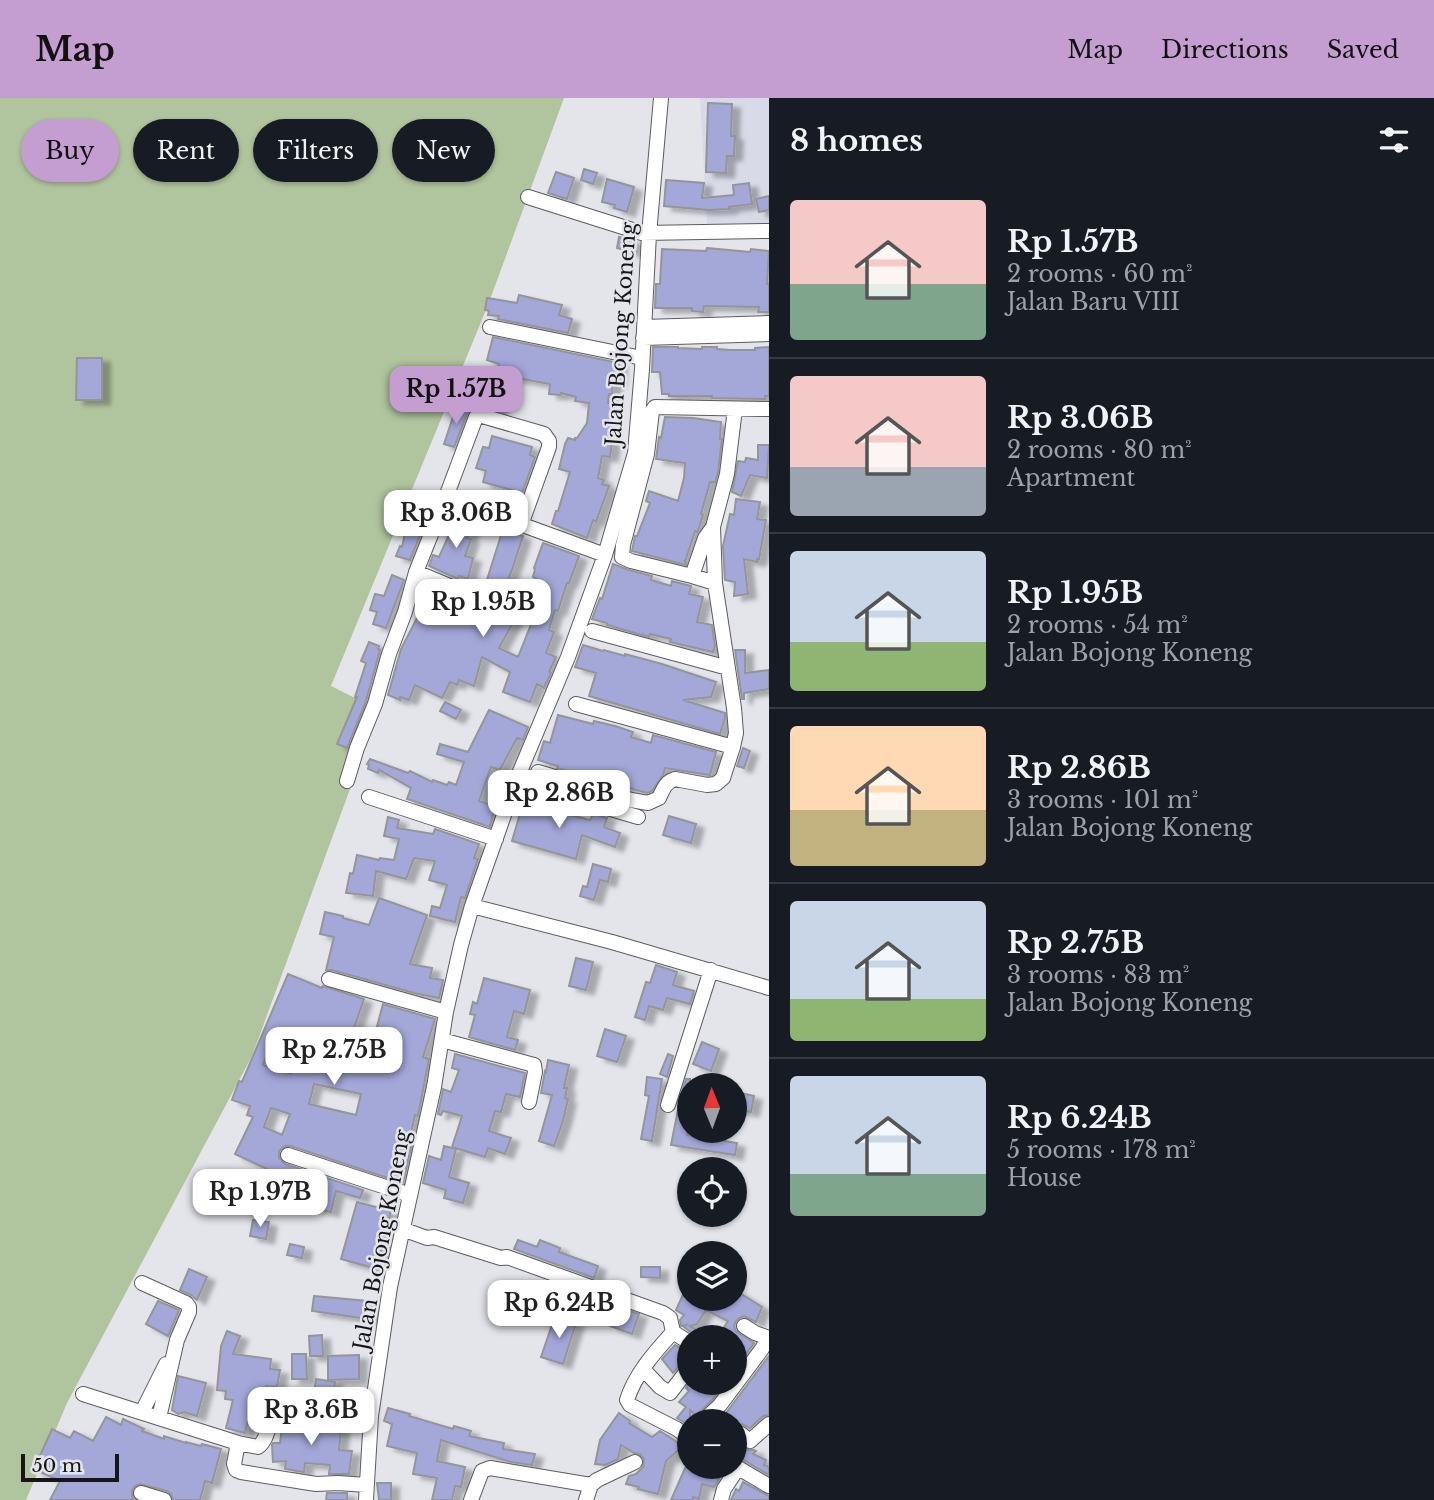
<!DOCTYPE html>
<html lang="en">
<head>
<meta charset="utf-8">
<style>
	:root { --surface:#171b24; --page:#20242c; --text:#f1f3f6; --muted:#9ea1a6; --line:#363941; --accent:#c59ed1 }
	body { margin:0; font-family:"Libre Baskerville",serif; background:var(--page); color:var(--text); height:100vh; display:flex; flex-direction:column; font-size:26px; white-space:nowrap }
	* { box-sizing:border-box; margin:0 }
	p { font-size:23px; color:var(--muted) }
	.icon { flex:none; width:38px; height:38px; fill:none; stroke:currentColor; stroke-width:2; stroke-linecap:round; stroke-linejoin:round }
	.map { position:relative; flex:1; overflow:hidden }
	.sheet { display:flex; flex-direction:column; background:var(--surface); width:665px }
	.sheet>* { flex:none }
	.hud { position:absolute; left:21px; top:21px; width:642px; height:63px; display:flex; gap:14px }
	.needle { width:46px; rotate:359deg }
	.tools { position:absolute; left:677px; top:975px; display:grid; gap:14px }
	.tools a { display:grid; place-items:center; width:70px; height:70px; border-radius:50%; background:var(--surface); box-shadow:0 2px 5px #0004; font-size:35px }
	.scale { position:absolute; left:21px; bottom:18px; width:98px; box-sizing:border-box; padding-left:7px; border:4px solid #161618; border-top:0; font-size:19px; line-height:24px; white-space:nowrap; color:#161618; -webkit-text-stroke:5px #e4e5eb; paint-order:stroke }
	.price { position:absolute; translate:-50% -60px; padding:0 16px; border-radius:14px; background:#fff; color:#222; font-size:23px; line-height:46px; filter:drop-shadow(0 2px 4px #0008) }
	.price::after { content:''; position:absolute; left:50%; top:42px; width:21px; height:16px; margin-left:-10px; background:inherit; clip-path:polygon(0 0,100% 0,50% 100%) }
	.price.selected { background:var(--accent); color:#111 }
	ul { padding:0; list-style:none }
	li { display:flex; align-items:center; gap:21px; height:175px; padding:0 21px }
	li+li { border-top:2px solid var(--line) }
	li span { display:grid; place-items:center; flex:none; width:196px; height:140px; border-radius:7px; color:#555 }
	li>.icon { margin-inline-start:auto }
	span .icon { width:84px; height:84px; fill:#fffc; stroke-width:1 }
	li b { font-size:30px }
	h2 { display:flex; justify-content:space-between; align-items:center; height:84px; padding:0 21px; font-size:30px }
	.pill { padding:0 24px; border-radius:32px; background:var(--surface); box-shadow:0 2px 5px #0004; font-size:24px; line-height:63px }
	.pill.selected { background:var(--accent); color:#111 }
	header { display:flex; align-items:center; gap:42px; box-sizing:border-box; height:98px; padding:0 35px; background:var(--accent); color:#111 }
	header strong { font-size:33px }
	nav { display:flex; gap:38px; margin-inline-start:auto; font-size:24px }
	main { display:flex; flex:1; min-height:0 }
	.map>svg:first-child { display:block }
	.built { fill:#d9dae8 }
	.green { fill:#b0c49e }
	.building { fill:#a4a8d9; stroke:#94959a; stroke-width:2; fill-rule:evenodd; filter:url(#shadow) }
	.lines { fill:none; stroke-linecap:round; stroke-linejoin:round }
	.minor-casing { stroke:#5b5c61; stroke-width:16 }
	.minor { stroke:#fff; stroke-width:14 }
	.labels { text-anchor:middle; dominant-baseline:central; stroke-width:5; stroke-linejoin:round; paint-order:stroke }
	.street-label { font-size:21px; fill:#161618; stroke:#e4e5eb }
</style>
</head>
<body>
<header>
<strong>Map</strong>
<nav><a>Map</a><a>Directions</a><a>Saved</a></nav>
</header>
<main>
<div class="map">
<svg width="769" height="1402" viewBox="0 0 769 1402">
	<defs>
		<filter id="shadow"><feDropShadow dx="8" dy="4.5" stdDeviation="2" flood-color="#0004"/></filter>
	</defs>
	<rect width="100%" height="100%" fill="#e4e5eb"/>
	<path class="built" d="M700 0H769V126L707 128Z"/>
	<path class="green" d="M0 0H564L488 207 331 588 379 612 252 958 67 1305 26 1402H0Z"/>
	<path class="building" d="M708 5 732 6 731 38H735L734 58H727L726 75 706 74Z
		M584 71 597 75 593 86 581 82Z
		M556 74 574 80 567 101 548 95Z
		M607 81 634 89 627 114 614 110 615 107 602 104Z
		M666 82 704 85 702 100 734 97 733 87 749 85 752 106 729 109V111L709 112 664 108Z
		M769 98V112L759 114 756 101Z
		M619 139 635 143 632 154 617 150Z
		M707 150 750 154 751 151 769 153 767 186H769V214H758L759 209 704 208 703 214 692 213V210H655L656 186H660L662 151 706 153Z
		M519 197 562 207 559 217 572 221 568 235 498 221 499 218 488 217 489 213 485 212 487 200 517 205Z
		M493 239 619 265 617 285H613L612 296H609L608 305 613 306 610 345H612L610 359 602 358 598 380 604 382 602 386 609 388 596 424 593 422 587 440 552 426 556 413H558L570 374 559 371 565 346 568 340 575 342V340H577L587 325 589 305 575 303 576 299 561 295 560 297 549 296 550 286 511 279 498 313 466 305 476 280 492 286 499 266 487 262Z
		M653 249H678V250L702 251V249H717V251L730 252H755V250L769 249V298H765V301L712 300V298H669V296H662L660 274H652Z
		M77 260H102V302H76Z
		M457 307 469 311 454 349 444 346Z
		M665 319 693 320 721 324 720 341H722L718 374 715 384H710L701 416 703 417 698 433 697 434 695 433 685 464 686 465V467L632 453 635 438H637L650 405 646 403 649 393 678 403 684 380 685 365 656 361 659 339 661 340Z
		M492 338 532 349 530 357 535 359 522 395 483 384 486 373 476 370 483 349 489 350Z
		M758 347H769L767 380 750 377 741 398 732 394 738 363 745 364 746 360 758 362Z
		M736 401 760 404 757 421 766 422 759 461H757V464L744 461 748 496 734 498 735 484 725 482 723 448 730 416 734 417Z
		M459 414 476 422 467 440 471 441 465 458 473 460 468 481 459 478 458 481 429 468 433 457 439 459Z
		M407 426 423 430 410 462 396 458 400 448 402 449Z
		M503 431 523 438 512 472 503 494 485 488Z
		M543 445 579 458 569 485H567L558 513 555 512 549 532 554 534 546 555 556 559 549 574 551 575 544 590 537 586 530 604 503 594 510 574 482 559 474 588 459 582 457 587 450 584 442 600 415 587 409 602 400 599V602L388 597 401 551 418 518 421 519 430 498 422 494 424 488 450 499 445 509 458 514V517L474 522 485 529 498 504 519 514 499 550 518 559 547 486 533 479 535 471 534 470Z
		M613 466 629 472 652 478 651 482 671 488 672 483 691 488 689 496 703 499 697 524 712 527 715 548 713 554 670 544 671 541 650 536 649 539 607 527V525L592 521 600 500 602 501Z
		M392 477 404 482 386 530 373 526 377 514 370 512 375 496 384 498Z
		M369 544 379 548 378 551 380 552 366 603 347 650 337 646 357 599H355L366 565 361 563Z
		M583 547 603 553 604 552 625 558V556L662 566 716 584 711 599 683 602 725 615V620L720 636 589 598 596 575 575 569Z
		M735 552H745V575L769 572V591L744 595V601H742Z
		M445 604 461 612 456 621 440 613Z
		M489 612 528 629 523 642 517 640 500 672 491 669 479 703 495 708 490 729 407 701 411 690 379 672 378 675 368 671 369 667 367 666 370 661 408 675 410 673 432 684 433 682 447 687 449 684 456 687 464 664 437 656 440 646 468 654Z
		M558 617 593 626 594 623 615 628 633 634 631 639 651 645 653 637 716 654 710 677 665 670 663 677 652 693 647 695 557 670 558 668 538 662 544 643 550 645Z
		M743 650 750 653 744 670 737 668Z
		M524 702 549 709 548 711 590 722 593 716 607 720 604 729 620 735 615 749 582 737 576 761 512 743Z
		M669 718 696 726 691 745 663 737Z
		M388 719 399 722 397 730 433 736 435 731 479 746 474 760 478 761 465 800 461 799 455 824 430 818 432 808 440 810 447 787 429 782 435 763 414 760 406 781 376 773 373 798 346 795 350 775 353 776 357 757 379 762 380 760 394 762 399 741 384 738Z
		M593 766 611 771 608 784 600 782 594 802 580 798 583 788 587 789Z
		M379 800 427 817 410 866 432 870 430 880 443 882 439 900 414 895 332 872H326L334 839 320 836 325 814 343 818V820L369 827Z
		M576 860 593 864 586 892 569 888Z
		M656 867 677 874 673 887 694 893 690 906 667 900 663 912 649 908 645 922 635 919 646 884 650 885Z
		M288 876 322 890 323 888 364 901 354 930 375 936 383 906 435 921 423 959 429 961 418 1018 415 1017 410 1040 413 1041 403 1085 291 1048H285L279 1053V1060L285 1066 363 1092 360 1100 336 1093 331 1114 312 1110 317 1086 283 1076 281 1081 266 1076 267 1071 235 1056 253 1019 247 1017 250 1008 232 1002 239 983 242 984ZM273 942 297 952 291 976 263 967ZM314 986 361 996 356 1017 309 1006ZM271 1010 290 1016 282 1037 264 1029Z
		M484 880 530 892 524 916 514 913 507 939 518 942 515 952 469 939 475 917 470 916 473 904 477 906Z
		M605 931 626 938 617 964 597 958Z
		M702 944 719 951 711 973 693 966Z
		M455 956 525 975 520 999 506 996 501 1014 495 1013 489 1033 511 1040 505 1056 488 1050 485 1059 452 1049 462 1018 443 1013 441 1017 438 1016 443 991 451 994 459 972 452 970Z
		M668 956 673 958 667 979 660 976Z
		M548 962 569 967 564 990H567L565 1000 568 1001 563 1023 554 1048 539 1043 552 997 541 995 545 973 546 974Z
		M647 979 662 981 652 1043 641 1041 649 998 645 997Z
		M686 981H690V1024L687 1037 737 1045 735 1057 671 1047 681 997Z
		M741 995 754 998 751 1014 735 1011V1000L739 1001Z
		M444 1048 456 1051 449 1079 469 1085 463 1105 444 1100 446 1092 423 1085 429 1058 441 1062Z
		M357 1104 391 1113 377 1171 341 1161Z
		M253 1122 269 1124 266 1141 250 1138Z
		M518 1142 537 1149 540 1142 560 1150 559 1154 598 1168 594 1180 514 1151Z
		M290 1146 304 1149 302 1160 287 1157Z
		M641 1169H660V1180L641 1179Z
		M189 1171 207 1179 197 1202 191 1197 180 1192Z
		M690 1181V1200H735V1192L762 1209 756 1224 744 1218 739 1220 736 1223 734 1228 736 1233 754 1245 735 1271V1239H718L728 1223 706 1212 697 1226 690 1228 708 1239H697L684 1229 686 1227 681 1228 680 1222 684 1217 676 1212Z
		M523 1183 551 1191 544 1218 524 1213 526 1206 518 1204Z
		M314 1198 378 1204 375 1222 312 1213Z
		M158 1203 179 1212 168 1238 146 1226Z
		M617 1209 639 1216 632 1236 610 1228Z
		M555 1218 576 1225 563 1266 541 1259Z
		M227 1233 240 1238 233 1256 271 1261 270 1271 280 1272 277 1289 266 1288 263 1306 257 1305 252 1324 248 1323 245 1335 226 1330 233 1302 225 1301 226 1293 217 1292 221 1248Z
		M322 1237 323 1258H310L309 1238Z
		M675 1247 690 1255V1260L683 1263 673 1275 662 1261Z
		M292 1256H306L307 1281H292Z
		M359 1257V1281L328 1282V1258Z
		M769 1258V1317L763 1318 750 1330 742 1326 735 1329V1323H727L731 1319 726 1315Z
		M178 1278 206 1285 197 1318 184 1314 178 1316 172 1312Z
		M316 1281 335 1284 333 1305 313 1303Z
		M690 1284H725L713 1301 696 1318 690 1312V1328L677 1320 686 1309 679 1304 689 1293 686 1290Z
		M388 1310 410 1316 409 1318 453 1331 454 1328 471 1333 469 1338 504 1345 503 1351 535 1356 532 1367 511 1364 441 1342 437 1363 465 1369 461 1389 455 1388 452 1402H432L437 1380 413 1376 417 1355 387 1348 392 1326 384 1323Z
		M619 1315 630 1323 629 1325 652 1339 660 1333 683 1348 666 1363 658 1396 638 1391 639 1389 626 1386 629 1378 636 1376 643 1369 644 1361 640 1356 634 1355 621 1347 618 1361 605 1367 595 1366 600 1342Z
		M106 1319 121 1327 123 1321 144 1331 142 1333 164 1341V1338L186 1345V1344L201 1348 202 1346 221 1351 212 1385 205 1383 200 1402H173L171 1396 167 1393 140 1386 135 1388 132 1392V1398L134 1402H50L60 1383 34 1371 52 1331 70 1340 74 1333 93 1343Z
		M283 1319 304 1321V1327L326 1330V1323L342 1325 339 1352 352 1353 349 1376H329L330 1367 305 1365 304 1374 285 1371 286 1363 273 1364 272 1347 273 1345H280Z
		M742 1349 749 1352H754L756 1353 753 1356 766 1362 764 1367 769 1369V1377L740 1360 735 1358V1352Z
		M686 1368H725V1369L716 1379 719 1381 714 1389 702 1386 699 1401 693 1399V1402H671Z
		M743 1384 769 1398V1402H731L736 1391 739 1393Z
		M377 1385H391V1402H379Z
		M327 1395H347V1402H326Z"/>
	<g class="lines">
		<g class="minor-casing">
			<path id="minor" d="M528 99 642 135 769 133
				M490 229 642 260
				M644 229 769 225
				M643 240 769 236
				M446 399 476 319 479 317 544 336 549 343V349L521 427
				M416 474 485 503
				M692 478 705 440 713 429
				M715 485 692 478 631 463 622 459 623 447 647 356 652 313 655 309 769 311
				M592 533 728 570
				M576 606 733 649
				M538 674 631 702 648 705 659 700C663 692 665 684 675 681L707 687 716 686 723 680 733 649 736 635 734 610 715 485 713 429 727 376 735 311
				M347 683 357 650 375 606 389 556 405 514 416 474 446 399 605 457
				M516 683 638 719
				M369 699 496 741
				M472 808 612 844 769 890
				M329 881 446 914
				M442 942 534 967 535 974 529 1004
				M668 1007 711 872
				M288 1057 410 1097
				M402 1131 427 1140 434 1139 501 1160 507 1159 663 1215 670 1220 673 1234 690 1245
				M142 1185 186 1205 189 1209V1214L177 1242 159 1320
				M744 1228 755 1235 769 1240
				M673 1234C655 1254 635 1276 627 1302L630 1307 677 1331 690 1341
				M643 1271 660 1289 670 1295 690 1269
				M83 1296 238 1345 234 1366 236 1372 241 1374 316 1386 338 1385 366 1387
				M142 1314 166 1266
				M704 1322 720 1307 762 1251 768 1240
				M735 1343 741 1336 750 1343 769 1326
				M238 1345 258 1349C271 1339 267 1319 279 1309L371 1318
				M735 1368 769 1388
				M141 1395 164 1402
				M366 1402 371 1318 390 1189 434 989 446 914 461 847 472 808 516 683 568 559 605 457 635 355 642 271 649 136 661 0
				M471 1402 482 1373 490 1370 591 1387
				M586 1402 591 1387 597 1382 635 1364
				M721 1402 724 1391 738 1370"/>
		</g>
		<use href="#minor" class="minor"/>
	</g>
	<g class="labels">
		<g class="street-label">
			<text transform="translate(621 236) rotate(-86)">Jalan Bojong Koneng</text>
			<text transform="translate(382 1142) rotate(-79)">Jalan Bojong Koneng</text>
		</g>
	</g>
</svg>
<div class="tools">
<a><svg class="needle" viewBox="-14 -14 28 28"><path d="M0-13l5 13h-10z" fill="#e53935"/><path d="M0 13l5-13h-10z" fill="#9ea1a6"/></svg></a>
<a><svg class="icon" aria-label="locate" viewBox="0 0 24 24"><circle cx="12" cy="12" r="6"/><path d="M12 2v4M12 18v4M2 12h4M18 12h4"/></svg></a>
<a><svg class="icon" aria-label="layers" viewBox="0 0 24 24"><path d="M12 4l9 5-9 5-9-5zM3 14l9 5 9-5"/></svg></a>
<a>+</a>
<a>−</a>
</div>
<div class="scale">50 m</div>
<b class="price selected" style="left:456px;top:328px">Rp 1.57B</b>
<b class="price" style="left:456px;top:452px">Rp 3.06B</b>
<b class="price" style="left:483px;top:541px">Rp 1.95B</b>
<b class="price" style="left:559px;top:732px">Rp 2.86B</b>
<b class="price" style="left:334px;top:989px">Rp 2.75B</b>
<b class="price" style="left:260px;top:1131px">Rp 1.97B</b>
<b class="price" style="left:559px;top:1242px">Rp 6.24B</b>
<b class="price" style="left:311px;top:1349px">Rp 3.6B</b>
<div class="hud">
<a class="pill selected">Buy</a>
<a class="pill">Rent</a>
<a class="pill">Filters</a>
<a class="pill">New</a>
</div>
</div>
<section class="sheet">
<h2>8 homes<svg class="icon" aria-label="filters" viewBox="0 0 24 24"><path d="M4 7h16M4 17h16"/><circle cx="9" cy="7" r="2"/><circle cx="15" cy="17" r="2"/></svg></h2>
<ul>
<li><span style="background:linear-gradient(#f6c9c9 60%,#7fa58c 0)"><svg class="icon" aria-label="home" viewBox="0 0 24 24"><path d="M3 11l9-7 9 7M6 9v11h12V9"/></svg></span><div><b>Rp 1.57B</b><p>2 rooms · 60 m²</p><p>Jalan Baru VIII</p></div></li>
<li><span style="background:linear-gradient(#f6c9c9 65%,#9aa5b1 0)"><svg class="icon" aria-label="home" viewBox="0 0 24 24"><path d="M3 11l9-7 9 7M6 9v11h12V9"/></svg></span><div><b>Rp 3.06B</b><p>2 rooms · 80 m²</p><p>Apartment</p></div></li>
<li><span style="background:linear-gradient(#c9d6e8 65%,#8fb573 0)"><svg class="icon" aria-label="home" viewBox="0 0 24 24"><path d="M3 11l9-7 9 7M6 9v11h12V9"/></svg></span><div><b>Rp 1.95B</b><p>2 rooms · 54 m²</p><p>Jalan Bojong Koneng</p></div></li>
<li><span style="background:linear-gradient(#ffd9b3 60%,#c2b280 0)"><svg class="icon" aria-label="home" viewBox="0 0 24 24"><path d="M3 11l9-7 9 7M6 9v11h12V9"/></svg></span><div><b>Rp 2.86B</b><p>3 rooms · 101 m²</p><p>Jalan Bojong Koneng</p></div></li>
<li><span style="background:linear-gradient(#c9d6e8 70%,#8fb573 0)"><svg class="icon" aria-label="home" viewBox="0 0 24 24"><path d="M3 11l9-7 9 7M6 9v11h12V9"/></svg></span><div><b>Rp 2.75B</b><p>3 rooms · 83 m²</p><p>Jalan Bojong Koneng</p></div></li>
<li><span style="background:linear-gradient(#c9d6e8 70%,#7fa58c 0)"><svg class="icon" aria-label="home" viewBox="0 0 24 24"><path d="M3 11l9-7 9 7M6 9v11h12V9"/></svg></span><div><b>Rp 6.24B</b><p>5 rooms · 178 m²</p><p>House</p></div></li>
</ul>
</section>
</main>
</body>
</html>
